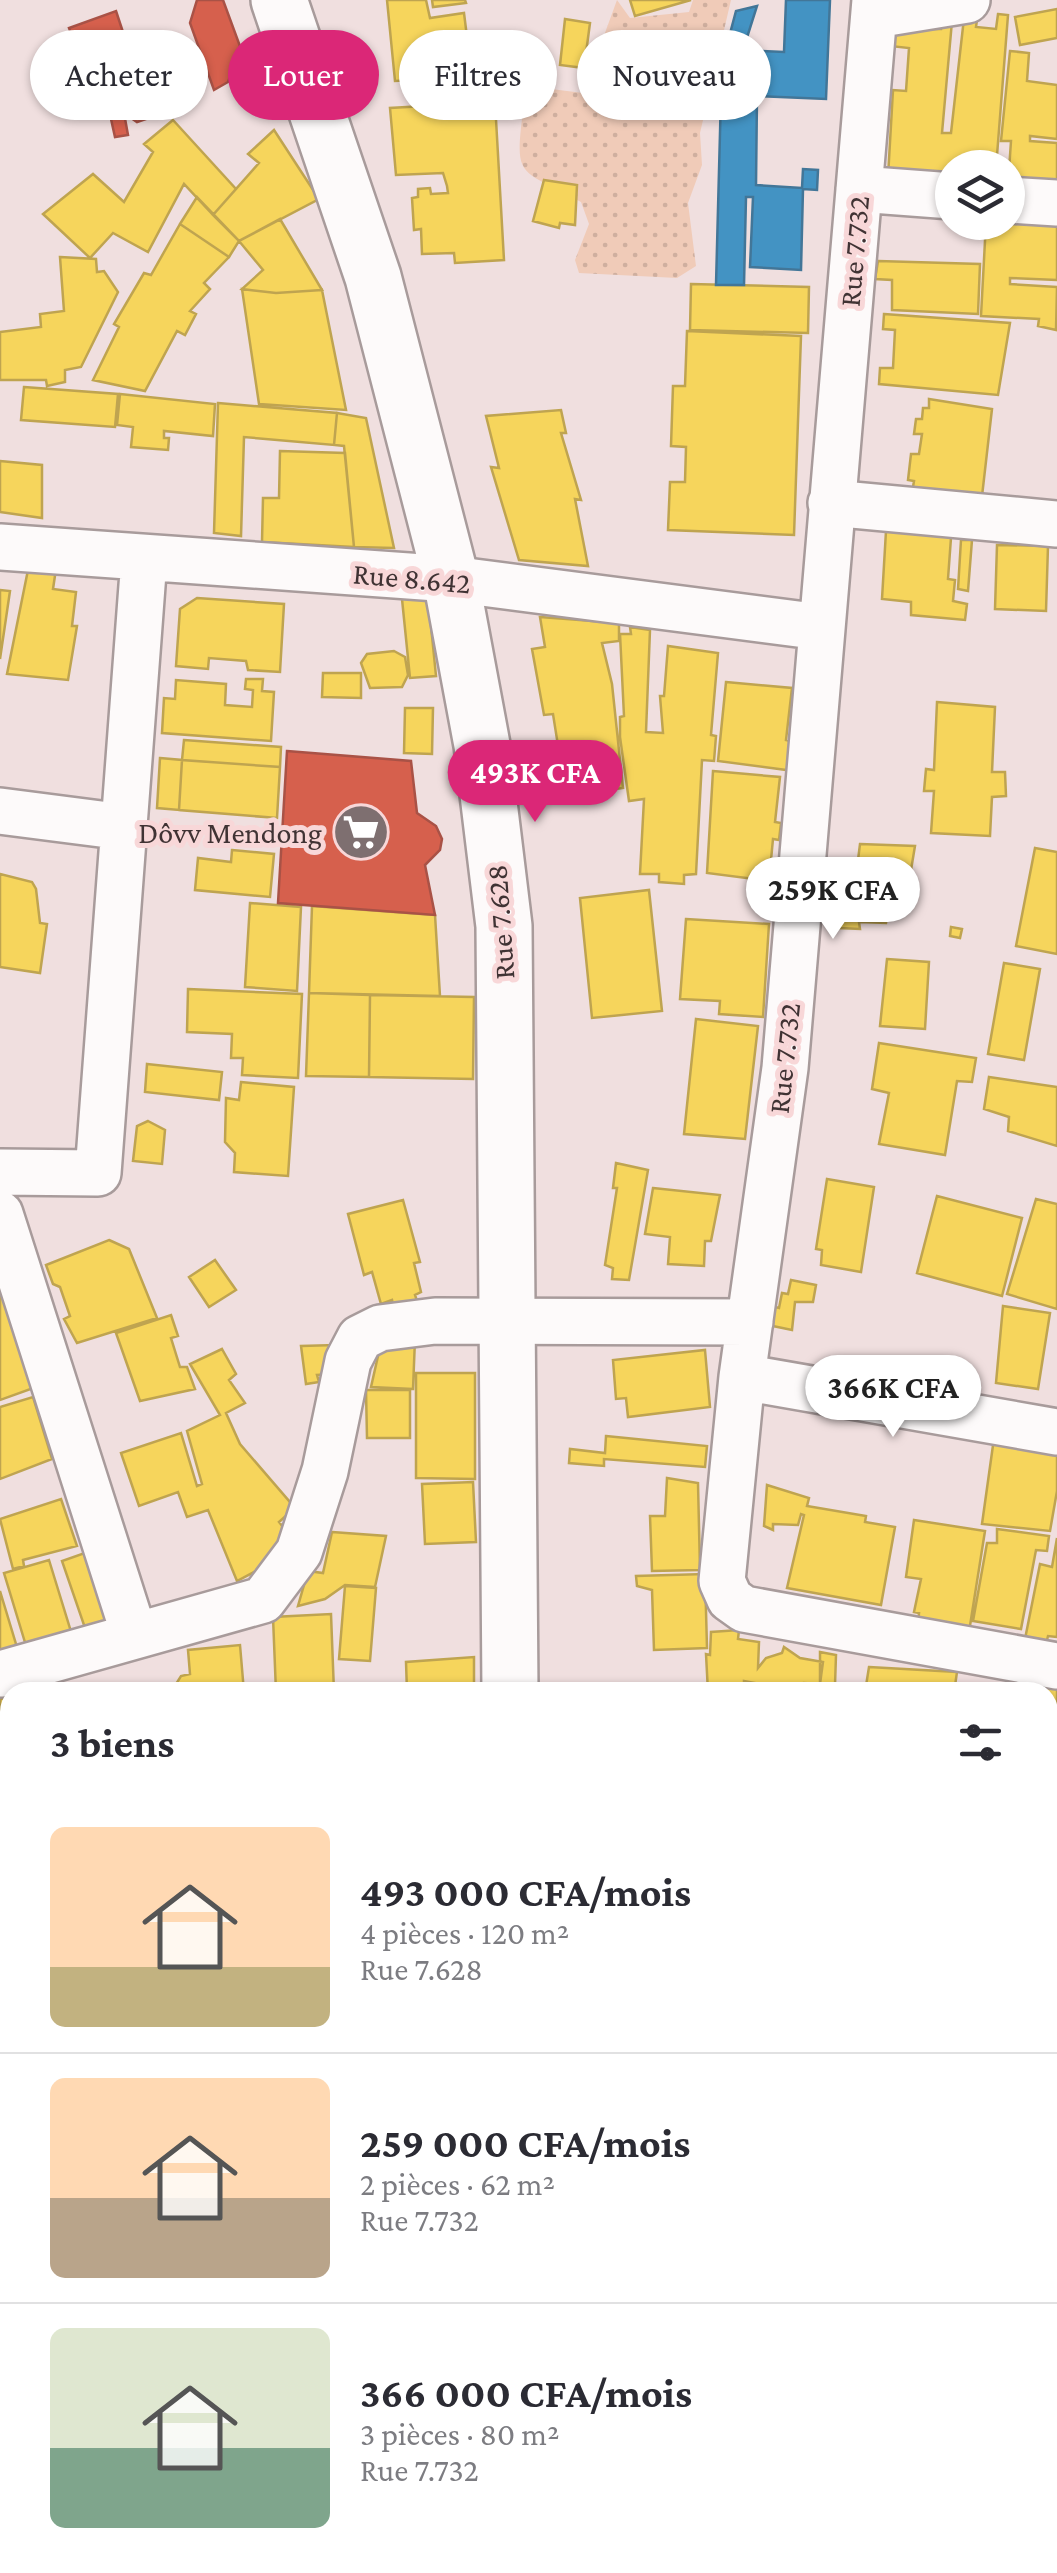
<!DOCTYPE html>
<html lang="fr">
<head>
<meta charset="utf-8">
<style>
	:root { --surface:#fff; --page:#f7f7f7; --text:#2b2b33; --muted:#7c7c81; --line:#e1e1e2; --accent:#db2777 }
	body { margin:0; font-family:"Crimson Pro",serif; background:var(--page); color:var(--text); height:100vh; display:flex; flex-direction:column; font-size:38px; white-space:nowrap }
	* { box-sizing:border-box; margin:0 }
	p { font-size:32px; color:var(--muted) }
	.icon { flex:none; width:55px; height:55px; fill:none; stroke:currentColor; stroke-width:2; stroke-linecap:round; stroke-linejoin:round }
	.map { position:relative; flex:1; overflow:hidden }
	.side { position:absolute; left:0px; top:1682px; width:1058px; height:892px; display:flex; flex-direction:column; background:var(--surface); border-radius:30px 30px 0 0; box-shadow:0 2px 8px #0004 }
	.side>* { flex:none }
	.guide { position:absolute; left:30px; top:30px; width:998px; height:90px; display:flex; gap:20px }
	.controls { position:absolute; left:935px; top:150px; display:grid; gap:20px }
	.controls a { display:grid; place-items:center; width:90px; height:90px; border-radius:50%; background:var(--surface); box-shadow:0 2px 8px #0004; font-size:50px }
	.price { position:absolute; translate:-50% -85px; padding:0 22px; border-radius:35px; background:#fff; color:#222; font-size:32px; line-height:65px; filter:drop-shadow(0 2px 5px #0008) }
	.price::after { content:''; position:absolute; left:50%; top:60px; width:30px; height:22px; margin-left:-15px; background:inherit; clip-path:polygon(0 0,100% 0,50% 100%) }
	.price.selected { background:var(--accent); color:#fff }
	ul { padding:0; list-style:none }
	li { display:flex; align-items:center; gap:30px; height:250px; padding:0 50px }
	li+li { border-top:2px solid var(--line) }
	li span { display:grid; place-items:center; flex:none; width:280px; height:200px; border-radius:15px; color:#555 }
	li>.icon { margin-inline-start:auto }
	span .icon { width:120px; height:120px; fill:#fffc; stroke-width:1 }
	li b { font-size:42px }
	h2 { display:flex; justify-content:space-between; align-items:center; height:120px; padding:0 50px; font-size:42px }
	.chip { padding:0 35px; border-radius:45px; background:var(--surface); box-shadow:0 2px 8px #0004; font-size:35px; line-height:90px }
	.chip.selected { background:var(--accent); color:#fff }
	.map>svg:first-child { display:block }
	.grass { fill:url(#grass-dots) }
	.homes { fill:#f6d55c; stroke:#bfa450; stroke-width:2.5 }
	.shops { fill:#d6604d; stroke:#a95246; stroke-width:2.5 }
	.schools { fill:#4393c3; stroke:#427698; stroke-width:2.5 }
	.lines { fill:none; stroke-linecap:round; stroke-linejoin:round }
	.minor-casing { stroke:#a89b9b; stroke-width:50 }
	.major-casing { stroke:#a89b9b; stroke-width:60 }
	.minor { stroke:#fdfafa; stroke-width:45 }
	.major { stroke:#fdfafa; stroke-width:55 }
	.labels { text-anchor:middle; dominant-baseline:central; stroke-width:10; stroke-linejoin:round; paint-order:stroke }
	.street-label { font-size:30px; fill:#403334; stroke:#f8d7d8 }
	.poi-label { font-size:30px; fill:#403334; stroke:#f8d7d8; text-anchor:end }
</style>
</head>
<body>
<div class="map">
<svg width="1057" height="2573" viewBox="0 0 1057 2573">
	<defs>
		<pattern id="grass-dots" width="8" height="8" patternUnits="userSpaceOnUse" patternTransform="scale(2.5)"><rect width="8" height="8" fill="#f0cbb8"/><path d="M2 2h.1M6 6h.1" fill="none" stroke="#cfaf9f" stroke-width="1.8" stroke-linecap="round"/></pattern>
	</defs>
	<rect width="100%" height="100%" fill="#f0dfdf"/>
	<path class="grass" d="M617 0 630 18 689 12 693 0H731L700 133 702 165 688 203 696 266 677 278 579 273 575 260 589 224 581 202C514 166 515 179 524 102L543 88 583 93Z"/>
	<path class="homes" d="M387 0H426L430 18 464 13 472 77 395 81Z
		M432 0H465L466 3 433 7Z
		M630 0H691L635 16Z
		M1057 9V38L1020 45 1015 17Z
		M998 14 1008 15 996 168H952V185L888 177 893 90 906 91 909 48 890 46 891 29H941L942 20 952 21 942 133H951L964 18 977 20 976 27 996 29Z
		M565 19 590 23 584 68 560 65Z
		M1010 51 1029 53 1027 81 1057 85V139L1030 136V141L1057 143V189L1008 185 1011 141H1001Z
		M495 102 504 260 455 263 454 253 422 254 421 229 414 230 412 198 418 197V189L430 188 431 194 448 193 447 186 443 173 396 175 390 108Z
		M173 120 236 189 213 215 184 184 148 252 113 233 90 258 43 214 93 174 124 202 153 152 144 144Z
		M274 130 319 199 239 241 213 215 259 163 248 154Z
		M544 180 577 185 575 225 560 223 559 228 533 221Z
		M197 197 239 241 229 257 180 224Z
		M1057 218V280L1010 278V284L1057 287 1056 330 1038 326 1039 319 981 316 986 222Z
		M280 219 322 290 276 293 242 289 263 270 239 241Z
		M180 224 229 257 204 283 210 289 190 311 196 314 185 335 177 331 145 391 93 380 119 327 114 324 144 273 151 275Z
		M60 257 96 259 97 272 104 271 118 292 81 367 65 370V382L47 386 46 380H0V332L41 327 40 314 64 311Z
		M878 261 980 264 978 314 892 310V280L875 279Z
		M691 284 809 287 808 333 690 330Z
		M242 289 276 293 322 290 346 410 259 404Z
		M884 314 1010 323 998 395 879 384 880 368H893L895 330 883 329Z
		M687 331 801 336 794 535 668 530 670 482H685L686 447 671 446 673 386H685Z
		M24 387 118 394 115 427 21 420Z
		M120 394 215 404 213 436 164 431V438H169L168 450 131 447 133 427 117 425Z
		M929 399 992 409 981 505 912 493 914 481 908 480 911 454H919L922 434H914L916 419H922L923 408H929Z
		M218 403 337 413 334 445 244 437 241 536 214 533Z
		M561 410 566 433H561L581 500 575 499 588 566 519 560 491 467 499 468 486 416Z
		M337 413 366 418 394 548 354 547 344 446 334 445Z
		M280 451 345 453 354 547 262 542 263 498H279Z
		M0 461 42 465V518L0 512Z
		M887 514 952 524 948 579 955 580 953 601 967 604 965 620 911 615V602L882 599Z
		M961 540H972L968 591 958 589Z
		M997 545 1048 546 1046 611 995 609Z
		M29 565 56 569 53 589 76 592 72 626H77L68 680 7 674Z
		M0 590 10 591 0 659Z
		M428 596 436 676 410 678 402 599Z
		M197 598 284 604 280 672 248 670 246 661 209 658 208 669 176 666 180 609Z
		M540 617 619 623V641L602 643 612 684 623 788 566 796 553 714 544 715 532 649 545 647Z
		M630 627 650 630 646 732 663 733 660 696H664L668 646 718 653 711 735 716 736 714 761 702 760 696 874 684 875V884L659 882V874H640L644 799 629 801 620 737V717L624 716 620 634H631Z
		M394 651 405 657 408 675 402 687 370 688 361 663 367 654Z
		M323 673H361V698L322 697Z
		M246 679H263L262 691 274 692 271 741 162 733 164 698 175 699 176 680 226 684 225 705 252 707 253 690 245 689Z
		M726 682 792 688 786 740 799 743 794 771 718 761Z
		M937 702 995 707 992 772H1005L1006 796 992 797 990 836 931 833 934 791H924L926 769 934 770Z
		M405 708H433L432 754 404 753Z
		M184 740 281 747 280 767 182 760Z
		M160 758 182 760 179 810 157 808Z
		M182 760 280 767 277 818 179 810Z
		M713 771 780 777 775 822 781 823 779 840 773 839 769 881 707 873Z
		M860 844 915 846 907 894 891 891 886 923 859 922 860 929 839 928V908H844L846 885 855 884Z
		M1035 848 1057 852V954L1016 946Z
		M232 850 274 854 270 897 195 890 198 858 231 862Z
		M0 874 32 882 36 889 40 923 47 924 40 973 0 967Z
		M649 890 662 1011 592 1018 580 898Z
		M250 903 301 907 297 991 245 987Z
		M312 906 435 915 440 996 309 993Z
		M686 919 769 924 763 1017 719 1014 720 1001 680 999Z
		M951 927 962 929 960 938 950 936Z
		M887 959 929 962 925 1029 880 1026Z
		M1004 963 1040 969 1024 1060 988 1054Z
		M188 989 302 994 298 1078 242 1075 243 1058H231L232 1034 187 1032Z
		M309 993 370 995 369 1077 306 1076Z
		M370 995 474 997 473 1079 369 1077Z
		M696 1019 758 1026 745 1139 684 1134Z
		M879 1043 976 1058 972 1082 957 1081 945 1155 879 1144 889 1093 872 1089Z
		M147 1064 222 1072 219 1100 145 1092Z
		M989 1077 1057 1087V1146L1008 1131 1009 1117 984 1109Z
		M241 1082 294 1087 288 1176 234 1172 235 1153 225 1142 226 1098 239 1100Z
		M148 1121 165 1130 162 1164 133 1161 137 1126Z
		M616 1163 648 1170 629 1280 612 1279 613 1268 605 1265 617 1188H613Z
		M827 1179 874 1187 861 1272 821 1265 822 1250 816 1249Z
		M653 1188 720 1195 711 1241H705L704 1266 668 1264 670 1237 645 1234Z
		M937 1196 1022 1218 1002 1296 917 1273Z
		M1036 1199 1057 1204V1309L1007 1294Z
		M403 1200 420 1262 414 1263 421 1292 415 1295 420 1310 396 1317 392 1300 381 1304 372 1272 364 1275 348 1214Z
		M109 1240 129 1249 157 1318 77 1343 64 1319 70 1316 60 1287 53 1284 46 1265Z
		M215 1260 236 1290 209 1307 189 1277Z
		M791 1280 816 1285 813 1302H795L792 1330 768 1325 772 1306 779 1308 782 1293 788 1294Z
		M4 1295 39 1386 0 1400V1296Z
		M1003 1306 1050 1313 1038 1389 996 1383Z
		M171 1315 178 1336 171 1338 180 1367H187L195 1389 140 1401 116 1333Z
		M383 1334 415 1339 413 1389 371 1387Z
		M336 1345 337 1374 317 1375 319 1382 306 1384 301 1346Z
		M222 1349 236 1374 229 1380 245 1403 226 1413 240 1444 295 1508 279 1522 291 1537 277 1560 237 1581 208 1510 187 1517 178 1492 139 1506 121 1453 181 1433 197 1486 202 1484 187 1431 220 1415 190 1364Z
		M705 1350 710 1407 628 1417 626 1398 616 1399 613 1360Z
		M416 1373H475V1479L416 1478Z
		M366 1390H410V1438H367Z
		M33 1397 52 1459 0 1479V1407Z
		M995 1431 1057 1438V1491L1050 1531 982 1524Z
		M606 1436 707 1446 705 1467 604 1459V1466L569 1463 570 1449 605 1453Z
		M667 1478 698 1483 700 1570 652 1571 650 1516H665Z
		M473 1482 476 1542 425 1544 422 1484Z
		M767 1485 809 1498 807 1506 866 1516 865 1522 895 1527 881 1605 787 1588 804 1515 801 1514 798 1525 773 1524V1530L764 1526Z
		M61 1499 77 1546 23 1560 24 1566 13 1569 0 1519Z
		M914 1520 985 1531 969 1632 918 1622 919 1613 914 1612 921 1579 906 1577Z
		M997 1529 1049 1536 1047 1551 1036 1550 1021 1629 973 1621 987 1543H997Z
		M332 1532 386 1536 375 1587 345 1585 325 1599 298 1606 308 1571 323 1573Z
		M1057 1538V1637L1048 1636 1045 1648 1024 1644 1040 1564 1052 1567Z
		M96 1549 119 1616 85 1628 62 1561Z
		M49 1560 72 1635 27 1649 4 1573Z
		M705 1574 707 1648 654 1650 652 1590 637 1586 636 1576Z
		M345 1586 376 1588 370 1661 339 1659Z
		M0 1591 19 1654 0 1660Z
		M331 1614 334 1692H276L273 1617Z
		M739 1630 738 1639 759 1642 758 1668 766 1658 782 1653 784 1647 800 1658 823 1662 820 1684 804 1683 803 1692H756L755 1683 744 1681V1692H708L706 1654 710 1655 711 1632Z
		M240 1645 244 1692H171L181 1676 190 1674 188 1650Z
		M820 1652 836 1655 835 1685 820 1684Z
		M474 1657V1692H407L406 1662Z
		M869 1667 957 1672 955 1686 962 1687 961 1692H865Z
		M1039 1682 1057 1685V1796L1048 1794V1692H1038Z
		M74 1685 76 1692H51V1690Z
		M0 1699H10L9 1783H0Z
		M10 1783V1883L0 1884V1784Z
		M1048 1826 1057 1827V1909L1048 1908Z
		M1055 1975 1056 2000H1048V1976Z
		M1048 2083H1052L1053 2148H1048Z
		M4 2106H10V2179L0 2180Z
		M0 2215H10V2328H0Z
		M1053 2215H1057V2279H1056Z
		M1048 2257H1051L1050 2328H1048Z
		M1055 2288H1057V2352H1055Z
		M1048 2480H1057L1055 2554H1048Z
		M0 2522H10V2565H110L111 2573H3Z
		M136 2565H204L205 2573H137Z
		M231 2565H323L324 2573H232Z
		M581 2565H782V2573H734V2568L730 2573H630V2568Z"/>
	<path class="shops" d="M197 0H223L241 49 228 82 214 90 190 23Z
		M116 11 149 111 146 119 137 122 124 113 128 135 115 137 107 101 98 104 69 28Z
		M287 751 411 761 417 813 436 826 442 839 440 850 425 865 435 915 278 903Z"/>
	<path class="schools" d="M786 0H830L826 99 757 96 756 185 802 188 803 169 818 170 817 190 803 189 801 270 750 267 753 197H746L744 285H716L721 95 714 94 736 11 757 6 743 50 784 52Z"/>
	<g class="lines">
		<g class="minor-casing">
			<path id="minor" d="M875 0 785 1068 742 1377 722 1581 730 1599 744 1609 1057 1666
				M875 15 967 0
				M859 189 952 196
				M1008 200 1057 203
				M831 503 1057 524
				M0 547 451 579 821 627
				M0 811 124 827
				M0 1172 98 1173 144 559
				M0 1214 134 1634
				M742 1377 1057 1432
				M0 1674 263 1600 299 1552 325 1471 348 1361 360 1338 380 1328 435 1321 750 1322
				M0 1929 10 1928
				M1048 1959 1057 1964
				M1048 2169 1057 2170
				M0 2201 10 2200
				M1048 2384H1057
				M812 2565V2573"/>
		</g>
		<g class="major-casing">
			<path id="major" d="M279 0 373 277 451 579 482 745 504 926 510 1692
				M518 2565V2573"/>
		</g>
		<use href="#minor" class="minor"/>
		<use href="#major" class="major"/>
	</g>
	<defs>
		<g id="supermarket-disc" transform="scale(2.875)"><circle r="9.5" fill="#7e6f70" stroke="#f8d7d8"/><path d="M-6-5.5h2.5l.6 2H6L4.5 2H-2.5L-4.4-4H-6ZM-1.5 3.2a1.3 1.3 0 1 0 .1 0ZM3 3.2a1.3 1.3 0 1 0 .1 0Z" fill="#fff"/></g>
	</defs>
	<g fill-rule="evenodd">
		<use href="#supermarket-disc" x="361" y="832"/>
	</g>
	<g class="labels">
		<g class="street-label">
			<text transform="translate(854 251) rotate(-85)">Rue 7.732</text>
			<text transform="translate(412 578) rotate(5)">Rue 8.642</text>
			<text transform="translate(500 922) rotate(-94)">Rue 7.628</text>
			<text transform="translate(784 1058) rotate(-84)">Rue 7.732</text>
		</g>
		<g class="poi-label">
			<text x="322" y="832">Dôvv Mendong</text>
		</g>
	</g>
</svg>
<div class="controls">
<a><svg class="icon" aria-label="layers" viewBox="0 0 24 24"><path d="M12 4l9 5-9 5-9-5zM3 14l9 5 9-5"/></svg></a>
</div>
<b class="price selected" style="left:535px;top:825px">493K CFA</b>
<b class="price" style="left:833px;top:942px">259K CFA</b>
<b class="price" style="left:893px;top:1440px">366K CFA</b>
<div class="guide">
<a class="chip">Acheter</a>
<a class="chip selected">Louer</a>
<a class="chip">Filtres</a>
<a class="chip">Nouveau</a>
</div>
<section class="side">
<h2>3 biens<svg class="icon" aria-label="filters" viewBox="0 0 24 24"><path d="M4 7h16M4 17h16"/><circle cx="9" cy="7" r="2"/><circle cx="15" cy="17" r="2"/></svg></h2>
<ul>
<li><span style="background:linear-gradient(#ffd9b3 70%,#c2b280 0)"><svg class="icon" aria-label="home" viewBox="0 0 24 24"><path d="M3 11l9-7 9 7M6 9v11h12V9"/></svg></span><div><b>493 000 CFA/mois</b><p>4 pièces · 120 m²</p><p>Rue 7.628</p></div></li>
<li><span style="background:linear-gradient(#ffd9b3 60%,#b9a48a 0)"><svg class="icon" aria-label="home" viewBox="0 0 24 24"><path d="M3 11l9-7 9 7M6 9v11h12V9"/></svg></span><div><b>259 000 CFA/mois</b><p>2 pièces · 62 m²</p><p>Rue 7.732</p></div></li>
<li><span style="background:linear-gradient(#dfe7d0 60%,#7fa58c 0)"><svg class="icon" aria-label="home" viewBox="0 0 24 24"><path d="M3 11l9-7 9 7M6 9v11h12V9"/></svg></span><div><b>366 000 CFA/mois</b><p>3 pièces · 80 m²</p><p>Rue 7.732</p></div></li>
</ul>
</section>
</div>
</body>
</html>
